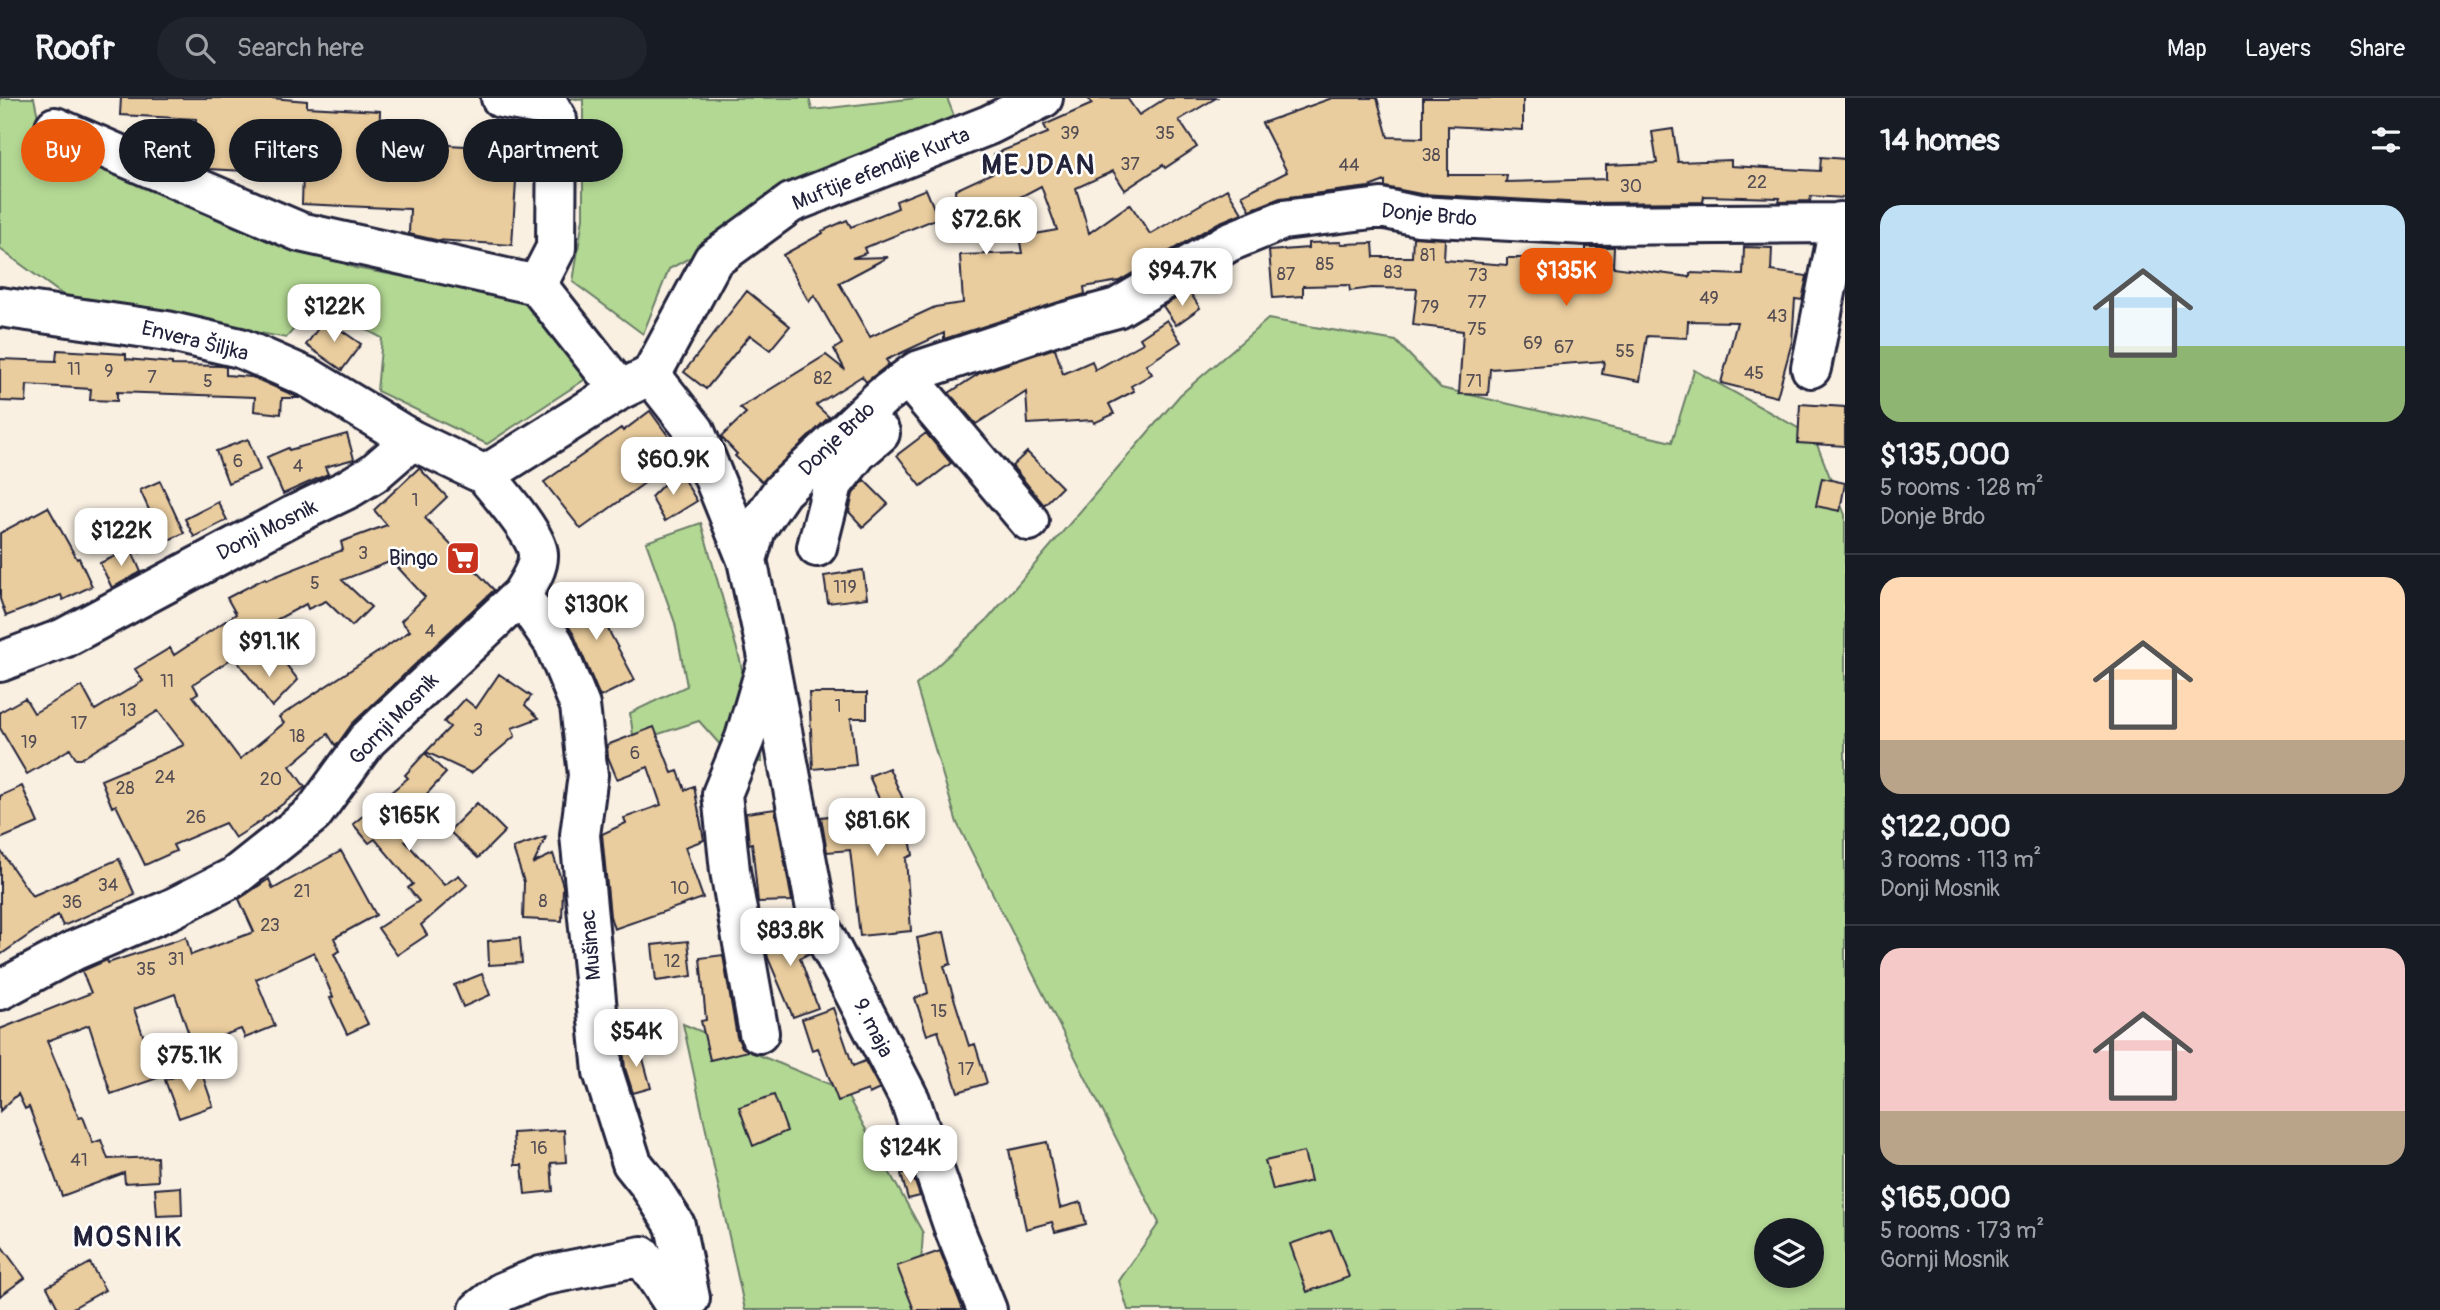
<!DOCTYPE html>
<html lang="en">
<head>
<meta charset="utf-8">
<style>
	:root { --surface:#171b24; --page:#20242c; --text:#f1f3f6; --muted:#9ea1a6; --line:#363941; --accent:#ea580c }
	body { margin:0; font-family:Pangolin,sans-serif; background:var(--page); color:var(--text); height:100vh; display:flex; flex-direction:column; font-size:26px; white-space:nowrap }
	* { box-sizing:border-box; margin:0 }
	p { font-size:23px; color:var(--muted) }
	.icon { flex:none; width:38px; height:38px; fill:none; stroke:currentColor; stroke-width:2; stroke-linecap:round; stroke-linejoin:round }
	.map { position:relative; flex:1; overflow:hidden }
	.drawer { display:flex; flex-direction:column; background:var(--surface); width:595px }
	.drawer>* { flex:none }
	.guide { position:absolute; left:21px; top:21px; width:665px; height:63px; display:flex; gap:14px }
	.controls { position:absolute; left:1754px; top:1120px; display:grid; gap:14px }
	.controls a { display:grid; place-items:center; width:70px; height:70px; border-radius:50%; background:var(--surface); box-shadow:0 4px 10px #0003; font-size:35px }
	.price { position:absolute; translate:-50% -60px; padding:0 16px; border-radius:14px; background:#fff; color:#222; font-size:23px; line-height:46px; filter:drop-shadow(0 2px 4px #0008) }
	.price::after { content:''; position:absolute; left:50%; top:42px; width:21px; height:16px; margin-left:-10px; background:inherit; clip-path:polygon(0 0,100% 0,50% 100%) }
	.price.selected { background:var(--accent); color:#fff }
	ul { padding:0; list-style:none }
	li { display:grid; align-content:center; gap:14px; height:371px; padding:0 35px }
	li+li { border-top:2px solid var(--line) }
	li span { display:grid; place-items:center; height:217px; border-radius:21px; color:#555 }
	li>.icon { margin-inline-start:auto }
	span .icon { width:126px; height:126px; fill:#fffc; stroke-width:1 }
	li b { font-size:30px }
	h2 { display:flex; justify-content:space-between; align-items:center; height:84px; padding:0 35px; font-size:30px }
	.pill { padding:0 24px; border-radius:32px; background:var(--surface); box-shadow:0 4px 10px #0003; font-size:24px; line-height:63px }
	.pill.selected { background:var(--accent); color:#fff }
	header { display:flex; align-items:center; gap:42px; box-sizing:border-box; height:98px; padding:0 35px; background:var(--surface); border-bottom:2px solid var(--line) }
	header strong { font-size:33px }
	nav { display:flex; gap:38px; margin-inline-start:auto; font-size:24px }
	.search { width:490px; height:63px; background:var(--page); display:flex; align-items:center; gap:18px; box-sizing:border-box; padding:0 24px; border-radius:38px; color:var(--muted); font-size:26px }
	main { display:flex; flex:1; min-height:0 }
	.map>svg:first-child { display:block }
	.green { fill:#b3d893; stroke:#6a7d67; stroke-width:2; fill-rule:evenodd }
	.building { fill:#eacd9e; stroke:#22223b; stroke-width:2; fill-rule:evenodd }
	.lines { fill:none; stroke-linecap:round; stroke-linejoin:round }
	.minor-casing { stroke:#22223b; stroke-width:44 }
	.minor { stroke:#fff; stroke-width:38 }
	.labels { text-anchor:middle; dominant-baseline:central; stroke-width:5; stroke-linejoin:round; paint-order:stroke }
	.number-label { font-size:18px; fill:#544d54 }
	.street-label { font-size:21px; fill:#22223b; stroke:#fff }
	.poi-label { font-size:21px; fill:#22223b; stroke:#fff; text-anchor:end }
	.district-label { font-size:28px; font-weight:bold; letter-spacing:2px; fill:#22223b; stroke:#fff }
</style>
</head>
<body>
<header>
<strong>Roofr</strong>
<div class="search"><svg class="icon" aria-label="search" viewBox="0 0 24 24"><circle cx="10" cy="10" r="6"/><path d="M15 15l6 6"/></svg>Search here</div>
<nav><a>Map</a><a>Layers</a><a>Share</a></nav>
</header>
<main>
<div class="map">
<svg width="1845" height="1212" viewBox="0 0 1845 1212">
	<rect width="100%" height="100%" fill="#f9f0e2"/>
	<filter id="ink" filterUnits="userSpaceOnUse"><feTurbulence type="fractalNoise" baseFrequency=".0143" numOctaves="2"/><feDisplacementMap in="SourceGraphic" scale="14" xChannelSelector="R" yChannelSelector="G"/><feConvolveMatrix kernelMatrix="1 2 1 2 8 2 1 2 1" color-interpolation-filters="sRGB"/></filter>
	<g filter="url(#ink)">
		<path class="green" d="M0 0H34L42 38 355 170 522 200 590 278 487 346 377 293 382 240 317 205 286 240 63 197 0 151Z
			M571 0H809L812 12 917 0H947L956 23 791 105 669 171 643 236 573 184 583 120V2Z
			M1268 221 1396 243 1441 290 1672 344 1694 272 1814 339 1845 417V1212H1128L1119 1183 1159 1125 957 725 916 587 988 521 1180 297ZM1766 1132H1811V1178H1766Z
			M701 425 740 562 762 664 732 660 699 623 634 644 630 615 687 588 675 525 646 444Z
			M683 926 844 992 923 1135 918 1212H745Z"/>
		<path class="building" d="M121 0H271L307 3V9L380 13 379 43 518 51 512 147 436 142 409 136 410 111 302 106 303 76 208 71 194 65 196 21 120 17Z
			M1088 0H1127L1139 17 1166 0H1216L1179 22 1197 49 1165 70 1163 67 1125 92 1113 73 1076 90 1089 135 1130 106 1150 136 1227 91 1242 115 1218 125 1119 183 1084 189 1085 196 944 241V235L886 262 889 266 866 284 862 278 816 307 829 319 762 384 735 358 737 356 721 339 746 315 740 310 826 257 845 272 834 251 842 246 814 197 809 204 783 157 823 135 822 133 847 122 851 129 898 110 896 103 926 91 938 120 864 150 866 155 852 160 888 159 839 185 870 239 935 209 963 205 960 157 1022 155 1019 139 1057 132 1041 88 984 118 980 110 957 119 955 92 1001 71 994 56 1048 35 1044 27 1092 6Z
			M1332 0H1377L1388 39 1423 40V0H1523V32L1448 28V77H1507L1506 84 1606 81V67L1657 65 1652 34 1673 31 1678 64 1731 62V68L1820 73 1821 59 1845 61V100L1811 98 1810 103 1779 104 1780 100 1704 98 1703 104 1586 105 1421 96 1385 89V83L1369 89 1280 100 1250 112 1242 97 1287 74 1262 25Z
			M1413 139 1445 141 1444 162 1507 167V160H1539V177H1586V149H1614L1613 169 1690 179V175L1743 177 1744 149 1772 150 1771 173 1807 178 1802 202 1795 201 1792 244 1777 299 1721 285 1737 224 1688 223 1687 240 1647 238 1640 283 1602 276 1604 263 1490 271 1488 297 1459 296 1463 233 1413 227 1417 191 1372 190 1350 193 1349 187 1303 188V198L1273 200 1269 153 1308 150V145L1341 144V146L1373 145 1374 159H1412Z
			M747 193 790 228 770 252 750 237 706 291 684 274Z
			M1189 193 1200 210 1176 227 1163 208Z
			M325 221 361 246 342 272 306 247Z
			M1167 222 1181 244 1146 267 1152 276 1131 288 1134 293 1109 306 1114 316 1094 325 1093 322 1028 326 1026 294 976 326 949 295 980 275 1055 250 1063 276 1092 263 1095 272 1143 245 1140 240Z
			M57 252 126 256V261L172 265V267L221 268 226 269V277L252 279 300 300H282L281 316 254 313 255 299 117 294V303L90 302 91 291 27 287 26 304 0 303V261L56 263Z
			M1800 306 1845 309V348L1798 345Z
			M650 313 669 339 639 378 646 384 581 431 544 384 621 330 623 333Z
			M926 335 951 365 921 388 897 357Z
			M347 336 354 361 325 369 328 376 283 396 267 359 288 350 289 352Z
			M248 341 260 372 228 385 216 353Z
			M1027 354 1062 389 1044 407 1012 368Z
			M419 370 447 399 425 420 494 492 352 626 339 644 335 647 328 636 290 668 305 689 263 721V722L235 740 225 725 173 747 176 753 145 767 116 707 112 709 101 682 184 647 158 613 81 661H76L70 651 27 676 0 630V614L25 600 34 615 82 588 95 612 143 583 135 571 170 550 174 557 236 516 227 500 265 480 266 482 343 452 341 444 387 427 374 412ZM392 463 425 499 401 523 410 533 279 619 284 625 240 661 193 598 198 595 193 586 234 559 272 609 298 582 259 531 306 506 308 511 326 503 352 528 371 509 342 482Z
			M678 372 697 403 665 423 651 399Z
			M1822 380 1845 385 1840 413 1816 408Z
			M864 382 888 406 863 429 849 414 853 396Z
			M160 383 184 435 140 455 131 436 155 425 140 392Z
			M218 404 227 422 194 439 185 421Z
			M48 409 77 461 79 460 92 488 63 502 61 497 6 518 0 501V435Z
			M131 451 141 474 112 490 100 465Z
			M863 472 867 500 828 505 824 478Z
			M593 490 608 517 602 520 635 582 600 599 574 537 556 509Z
			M499 576 531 598 525 607 539 620 512 630 515 638 471 675 426 654 450 629 444 624 465 601 476 610Z
			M809 595H867V620H851L856 667 813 671Z
			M654 629 672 675 678 673 685 692 694 688 704 742 685 749 703 800 614 831 610 818 602 736 626 725 624 720 661 707 648 669 617 681 608 659 607 647Z
			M425 655 446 675 413 711 425 726 405 743 444 787 459 777 467 787 421 827 427 837 397 857 378 830 419 803 408 790 413 786 375 741 369 745 353 726 408 680 405 677Z
			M889 670 902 699 913 757 906 760 911 833 860 838 850 752 827 754 821 719 884 712 869 678Z
			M22 688 38 725 0 741V698Z
			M477 705 505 733 478 760 449 733Z
			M775 711 792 803 758 804 752 745 749 746 746 715Z
			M546 739 534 765 553 756 563 788 562 823 523 821 524 784 513 750Z
			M0 752 32 798 119 761 135 797 63 828 58 817 0 857Z
			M341 753 376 817 334 840 340 853 334 856 368 926 347 936 330 900 333 899 314 854 256 881 275 928 245 940 241 931 193 948 175 896 134 911 158 980 111 996 89 927 47 943 79 1020 83 1019 93 1045 101 1042 108 1061 157 1059 158 1083 125 1085 124 1075 62 1098 29 1009 25 1011 18 996 0 1013V931L91 895 82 873 107 862 108 865 186 839 191 857 254 834 239 801 269 781 273 791Z
			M788 824 808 856 800 860 818 910 793 919 768 860 763 835Z
			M944 834 951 866 944 868 969 948 975 946 987 985 958 994 938 933 927 937 915 900 928 895 917 840Z
			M520 840 522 865 489 867 488 843Z
			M688 843 692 878 656 883 652 847Z
			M723 857 737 939 742 949 748 953 710 962 701 923 706 922 700 860Z
			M482 876 490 897 463 909 454 887Z
			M833 910 853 968 865 963 880 991 869 996 868 992 838 1003 818 950 812 952 802 921Z
			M639 946 651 990 633 995 625 970 623 950Z
			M200 970 213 1008 179 1020 165 982Z
			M774 997 787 1033 753 1048 739 1009Z
			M564 1032 566 1064 551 1065 553 1093 525 1096 522 1067H515L513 1035Z
			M897 1033 908 1064 883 1069 876 1037Z
			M1047 1044 1060 1110 1081 1104 1086 1126 1055 1134 1052 1124 1026 1131 1009 1052Z
			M1304 1054 1311 1083 1273 1092 1265 1063Z
			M911 1073 920 1098 908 1101 901 1076Z
			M181 1089 182 1117 157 1118 155 1091Z
			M1331 1132 1349 1179 1307 1194 1290 1146Z
			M0 1146 25 1180 0 1198Z
			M940 1153 963 1212H914L897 1168Z
			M90 1165 105 1192 69 1212H59L47 1189Z"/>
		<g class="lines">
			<g class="minor-casing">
				<path id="minor" d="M501 0 550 9 557 21 556 150 537 187 620 292
					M55 29 300 134 537 187
					M0 209 167 233 240 250 311 281 412 342 485 377 620 292 651 277 713 162 791 105 989 27 1043 0
					M1811 270 1840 124
					M651 277 695 333 747 462 768 559 819 827 910 1002 954 1130 987 1212
					M920 294 1029 423
					M817 449 833 386 858 354 880 335
					M747 462 756 431 782 393 883 298 917 273 1065 224 1117 210 1229 144 1283 122 1381 110 1418 118 1586 127 1845 125
					M521 497 554 545 580 608 588 677 580 737 603 974 632 1065 648 1085 675 1127 690 1200 676 1209 642 1158
					M0 564 64 540 294 417 348 391 374 375 412 342
					M0 892 75 852 171 811 234 779 313 716 367 642 521 497C528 486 539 470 538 456 537 437 498 393 485 377
					M759 935 730 773 722 696 745 640 767 565
					M479 1212 502 1194 541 1178 642 1158"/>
			</g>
			<use href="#minor" class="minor"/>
		</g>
	</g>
	<defs>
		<g id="supermarket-square" transform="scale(1.75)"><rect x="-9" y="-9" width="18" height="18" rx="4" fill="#c8321e" stroke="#fff"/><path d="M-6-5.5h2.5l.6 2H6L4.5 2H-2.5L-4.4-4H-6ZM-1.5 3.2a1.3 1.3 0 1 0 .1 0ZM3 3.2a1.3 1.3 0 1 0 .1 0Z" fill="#fff"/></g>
	</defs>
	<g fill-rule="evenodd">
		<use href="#supermarket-square" x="463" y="460"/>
	</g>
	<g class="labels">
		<g class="number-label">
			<text x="1070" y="35">39</text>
			<text x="1165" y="35">35</text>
			<text x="1431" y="57">38</text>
			<text x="1130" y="66">37</text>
			<text x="1349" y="67">44</text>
			<text x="1757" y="84">22</text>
			<text x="1631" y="88">30</text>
			<text x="1428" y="157">81</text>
			<text x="1325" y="166">85</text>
			<text x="1393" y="174">83</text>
			<text x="1286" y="176">87</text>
			<text x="1478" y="177">73</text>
			<text x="1709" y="200">49</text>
			<text x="1477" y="204">77</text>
			<text x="1430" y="209">79</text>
			<text x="1777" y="218">43</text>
			<text x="1477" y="231">75</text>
			<text x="1533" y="245">69</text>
			<text x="1564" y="249">67</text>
			<text x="1625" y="253">55</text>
			<text x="74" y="271">11</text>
			<text x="109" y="273">9</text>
			<text x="1754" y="275">45</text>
			<text x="152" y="279">7</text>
			<text x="823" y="280">82</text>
			<text x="208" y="283">5</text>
			<text x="1474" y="283">71</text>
			<text x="238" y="363">6</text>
			<text x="298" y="368">4</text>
			<text x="415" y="402">1</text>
			<text x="363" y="455">3</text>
			<text x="315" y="485">5</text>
			<text x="845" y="489">119</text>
			<text x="430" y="533">4</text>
			<text x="167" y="583">11</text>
			<text x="838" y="608">1</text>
			<text x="128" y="612">13</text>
			<text x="79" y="625">17</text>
			<text x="478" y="632">3</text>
			<text x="297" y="638">18</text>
			<text x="29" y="644">19</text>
			<text x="635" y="655">6</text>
			<text x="165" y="679">24</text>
			<text x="271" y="681">20</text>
			<text x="125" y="690">28</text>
			<text x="196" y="719">26</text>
			<text x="108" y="787">34</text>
			<text x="680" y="790">10</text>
			<text x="302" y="793">21</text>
			<text x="543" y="803">8</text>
			<text x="72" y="804">36</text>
			<text x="270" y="827">23</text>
			<text x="176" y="861">31</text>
			<text x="672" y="863">12</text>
			<text x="146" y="871">35</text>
			<text x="939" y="913">15</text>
			<text x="966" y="971">17</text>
			<text x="539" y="1050">16</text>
			<text x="79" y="1062">41</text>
		</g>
		<g class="street-label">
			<text transform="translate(881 71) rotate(-22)">Muftije efendije Kurta</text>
			<text transform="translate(1429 117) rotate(5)">Donje Brdo</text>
			<text transform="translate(195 243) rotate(14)">Envera Šiljka</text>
			<text transform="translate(837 341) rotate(-44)">Donje Brdo</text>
			<text transform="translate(267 432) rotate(-27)">Donji Mosnik</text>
			<text transform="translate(394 621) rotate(-46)">Gornji Mosnik</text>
			<text transform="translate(591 847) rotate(-95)">Mušinac</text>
			<text transform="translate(873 930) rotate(63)">9. maja</text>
		</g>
		<g class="poi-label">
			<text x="438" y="460">Bingo</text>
		</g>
		<g class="district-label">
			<text x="1039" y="67">MEJDAN</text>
			<text x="128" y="1139">MOSNIK</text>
		</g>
	</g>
</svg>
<div class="controls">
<a><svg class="icon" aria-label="layers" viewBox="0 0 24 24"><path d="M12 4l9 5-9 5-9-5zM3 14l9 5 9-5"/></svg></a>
</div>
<b class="price" style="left:986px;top:159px">$72.6K</b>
<b class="price" style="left:1182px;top:210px">$94.7K</b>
<b class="price selected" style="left:1566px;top:210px">$135K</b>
<b class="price" style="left:334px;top:246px">$122K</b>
<b class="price" style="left:673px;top:399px">$60.9K</b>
<b class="price" style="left:121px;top:470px">$122K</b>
<b class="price" style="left:596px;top:544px">$130K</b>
<b class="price" style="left:269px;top:581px">$91.1K</b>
<b class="price" style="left:409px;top:755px">$165K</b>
<b class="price" style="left:877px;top:760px">$81.6K</b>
<b class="price" style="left:790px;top:870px">$83.8K</b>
<b class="price" style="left:636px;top:971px">$54K</b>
<b class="price" style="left:189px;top:995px">$75.1K</b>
<b class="price" style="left:910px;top:1087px">$124K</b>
<div class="guide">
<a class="pill selected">Buy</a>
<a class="pill">Rent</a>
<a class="pill">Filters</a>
<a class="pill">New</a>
<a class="pill">Apartment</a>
</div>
</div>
<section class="drawer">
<h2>14 homes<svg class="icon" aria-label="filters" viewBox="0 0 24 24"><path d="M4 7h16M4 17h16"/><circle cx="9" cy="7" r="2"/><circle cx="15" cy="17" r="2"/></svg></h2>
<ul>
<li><span style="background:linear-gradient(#bfe0f5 65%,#8fb573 0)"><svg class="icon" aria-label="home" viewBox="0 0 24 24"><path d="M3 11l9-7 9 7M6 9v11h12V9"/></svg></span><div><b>$135,000</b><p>5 rooms · 128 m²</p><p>Donje Brdo</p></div></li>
<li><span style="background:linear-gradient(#ffd9b3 75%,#b9a48a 0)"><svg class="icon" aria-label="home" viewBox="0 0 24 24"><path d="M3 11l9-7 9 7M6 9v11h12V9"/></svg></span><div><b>$122,000</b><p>3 rooms · 113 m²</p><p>Donji Mosnik</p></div></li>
<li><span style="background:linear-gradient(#f6c9c9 75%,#b9a48a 0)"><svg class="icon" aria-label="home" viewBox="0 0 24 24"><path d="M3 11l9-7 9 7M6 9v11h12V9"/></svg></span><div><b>$165,000</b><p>5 rooms · 173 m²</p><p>Gornji Mosnik</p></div></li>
</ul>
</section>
</main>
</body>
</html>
